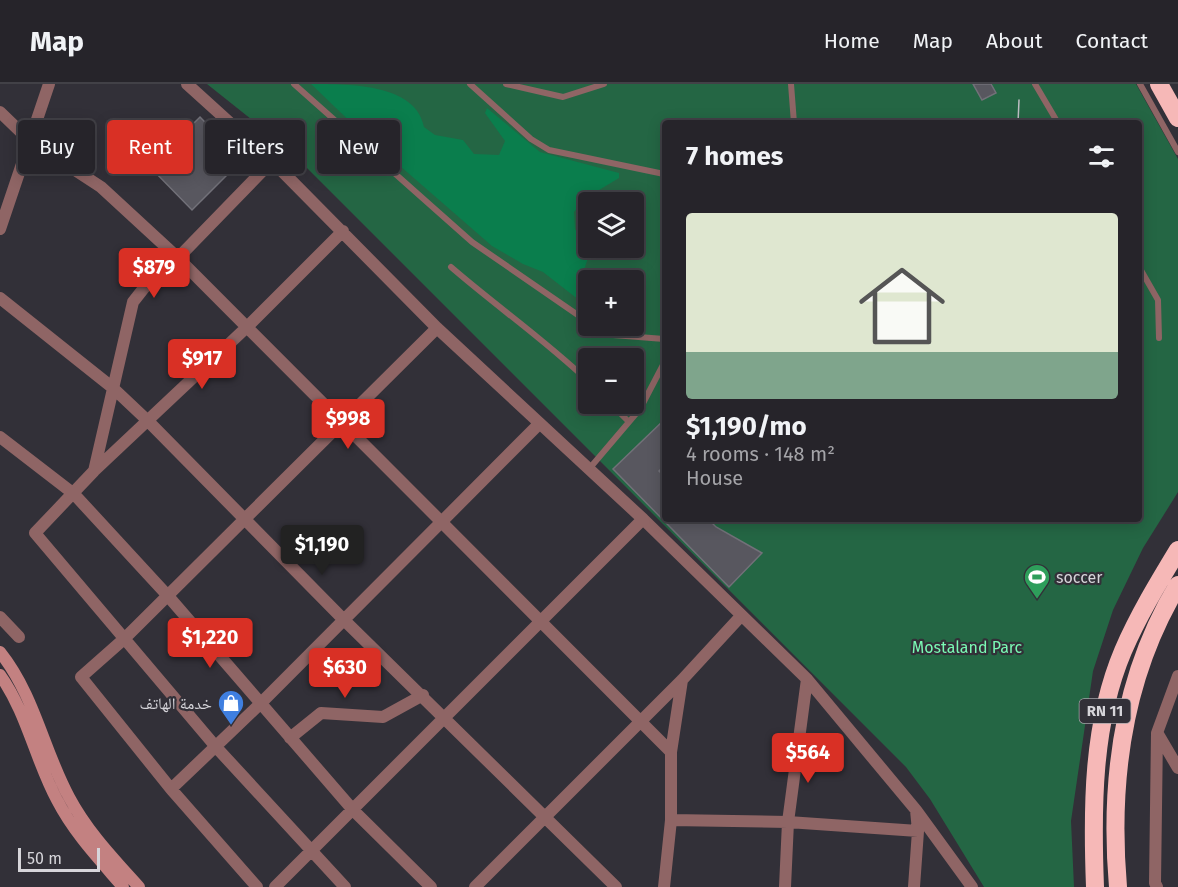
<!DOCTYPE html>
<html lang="en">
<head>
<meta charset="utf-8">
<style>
	:root { --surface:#26242a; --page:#323036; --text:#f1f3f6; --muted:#a4a4a8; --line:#424147; --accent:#d93025 }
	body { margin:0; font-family:"Fira Sans","Noto Naskh Arabic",sans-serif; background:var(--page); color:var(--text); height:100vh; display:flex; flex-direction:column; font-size:22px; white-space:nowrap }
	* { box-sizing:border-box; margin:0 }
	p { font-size:20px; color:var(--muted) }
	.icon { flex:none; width:33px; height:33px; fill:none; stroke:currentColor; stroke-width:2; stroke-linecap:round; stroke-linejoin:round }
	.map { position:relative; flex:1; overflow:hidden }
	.side { position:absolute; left:662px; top:36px; width:480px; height:402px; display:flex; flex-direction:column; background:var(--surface); border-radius:6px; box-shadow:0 3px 15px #0003,0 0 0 2px var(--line) }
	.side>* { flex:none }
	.guide { position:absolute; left:18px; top:36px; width:554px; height:54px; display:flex; gap:12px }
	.tools { position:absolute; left:578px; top:108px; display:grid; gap:12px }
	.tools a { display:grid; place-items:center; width:66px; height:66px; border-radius:6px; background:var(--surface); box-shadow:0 3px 15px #0003,0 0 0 2px var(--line); font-size:30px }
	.scale { position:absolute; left:18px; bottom:15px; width:82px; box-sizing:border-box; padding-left:6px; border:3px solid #d6d5da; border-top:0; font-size:16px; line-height:21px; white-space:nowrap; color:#d6d5da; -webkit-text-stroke:4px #323038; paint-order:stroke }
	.price { position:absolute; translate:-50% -51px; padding:0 14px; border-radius:6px; background:var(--accent); color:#fff; font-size:20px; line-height:39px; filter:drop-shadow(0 2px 3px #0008) }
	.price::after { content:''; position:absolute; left:50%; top:36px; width:18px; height:14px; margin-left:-9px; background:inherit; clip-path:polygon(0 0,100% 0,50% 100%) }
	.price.on { background:#222; color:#fff }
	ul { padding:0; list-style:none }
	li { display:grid; align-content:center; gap:12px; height:318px; padding:0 24px }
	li+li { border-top:2px solid var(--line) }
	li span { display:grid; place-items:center; height:186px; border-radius:6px; color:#555 }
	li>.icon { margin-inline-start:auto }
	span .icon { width:108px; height:108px; fill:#fffc; stroke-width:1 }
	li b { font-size:26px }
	h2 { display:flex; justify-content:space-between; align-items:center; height:72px; padding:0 24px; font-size:26px }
	.tag { padding:0 21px; border-radius:6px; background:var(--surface); box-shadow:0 3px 15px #0003,0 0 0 2px var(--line); font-size:21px; line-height:54px }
	.tag.on { background:var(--accent); color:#fff }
	header { display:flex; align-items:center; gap:36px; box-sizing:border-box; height:84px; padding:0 30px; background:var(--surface); border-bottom:2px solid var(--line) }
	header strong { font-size:28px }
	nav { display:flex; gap:33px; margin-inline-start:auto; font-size:21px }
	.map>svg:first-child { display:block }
	.green { fill:#246644; fill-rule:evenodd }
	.forest { fill:#0a7e4d }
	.building { fill:#58575f; stroke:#727179; stroke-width:1.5 }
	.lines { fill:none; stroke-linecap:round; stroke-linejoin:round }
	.lane { stroke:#8f6565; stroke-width:6 }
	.street { stroke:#8f6565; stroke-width:12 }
	.secondary { stroke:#c38181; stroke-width:12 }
	.highway { stroke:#f6b8b7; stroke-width:18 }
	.tram { stroke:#bfbec4; stroke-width:1.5 }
	.labels { text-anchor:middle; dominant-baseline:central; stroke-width:4.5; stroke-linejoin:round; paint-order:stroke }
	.shield { fill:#323038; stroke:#a5a4a9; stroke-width:1.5 }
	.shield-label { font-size:15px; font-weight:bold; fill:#d6d5da }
	.poi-label { font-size:16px; fill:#d6d5da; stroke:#323038; text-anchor:start }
	.park-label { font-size:16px; fill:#7af9b4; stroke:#323038 }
</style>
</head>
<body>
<header>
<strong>Map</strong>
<nav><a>Home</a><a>Map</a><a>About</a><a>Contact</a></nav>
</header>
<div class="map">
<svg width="1178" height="803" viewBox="0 0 1178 803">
	<rect width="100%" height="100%" fill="#323038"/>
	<path class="green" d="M207 0H1136L1178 75V408L1143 464 1113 526 1093 587 1071 737 1074 803H984L930 715 906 683 286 63ZM664 39H1138V435H664ZM588 118H633V164H588ZM588 196H633V242H588ZM588 274H633V320H588Z"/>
	<path class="forest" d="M311 0C351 0 416 0 424 43L435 51 463 56 474 70 499 71 505 57 485 29 487 24 540 68 619 89V94L584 115 574 128 575 145 591 165 583 189 594 196H588V223L543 188 523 180 492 162 361 48Z"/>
	<path class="building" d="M973 0H991L996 9 982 16Z
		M200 33 242 76 192 126 150 83Z
		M664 336V382L659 387 664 392V435H708L716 443 762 469 729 503 613 385Z"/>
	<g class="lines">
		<path class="lane" d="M294 0 472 158 588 238
			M470 0 531 55 549 66 664 90
			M506 0 563 13 604 0
			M791 0 794 39
			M1035 0 1058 39
			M1140 0 1178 68
			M1138 181 1158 216 1159 254
			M451 183C496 222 545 256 588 297
			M593 242 613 251 664 255
			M611 320 629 338
			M589 385 640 325 664 279"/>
		<path class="street" d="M187 0 272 77 437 244 643 435 807 595 916 726 918 747 914 803
			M0 28 29 56 101 103 178 174 671 668
			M0 145 49 0
			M343 147 247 243 94 387 35 449 216 663 345 803
			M0 214 113 304 148 337 343 535 616 803
			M0 353 74 410 168 512 353 726 431 803
			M94 387 133 218 144 204 178 174 272 77
			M0 533 19 553
			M1158 650 1178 684
			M290 654 321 629 383 633 423 611
			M171 705 260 620 539 340
			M916 726 972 803
			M671 736 788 738 918 747
			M257 803 171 705 81 593 124 555 437 244
			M275 803 643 435
			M475 803 682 596 741 532
			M664 803 671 736V668L682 596
			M785 803 788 738 807 595
			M1157 803 1155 799 1157 649 1178 592"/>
		<path class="secondary" d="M0 568C35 612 43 665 69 713 87 747 113 774 139 803
			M0 591C27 629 35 675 57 716 74 749 99 775 123 803"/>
		<path class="highway" d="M1159 0 1178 34
			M1095 803C1092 725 1092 640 1123 567 1138 532 1158 499 1178 466
			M1118 803C1109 698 1123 592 1178 501"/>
		<path class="tram" d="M1018 39 1019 16"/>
	</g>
	<defs>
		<g id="stadium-pin" transform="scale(1.35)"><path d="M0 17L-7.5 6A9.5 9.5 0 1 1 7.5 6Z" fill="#2e9e5b" stroke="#323038"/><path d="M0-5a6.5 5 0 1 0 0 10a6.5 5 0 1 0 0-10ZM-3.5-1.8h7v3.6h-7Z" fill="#fff"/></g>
		<g id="shop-pin" transform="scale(1.35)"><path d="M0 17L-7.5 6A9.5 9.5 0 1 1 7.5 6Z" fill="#3f7fe0" stroke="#323038"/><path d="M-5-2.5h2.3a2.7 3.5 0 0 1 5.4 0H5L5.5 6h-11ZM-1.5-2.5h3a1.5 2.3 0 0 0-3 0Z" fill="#fff"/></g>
	</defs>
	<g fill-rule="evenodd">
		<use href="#stadium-pin" x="1037" y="493"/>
		<use href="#shop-pin" x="231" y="619"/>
	</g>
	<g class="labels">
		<rect class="shield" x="1079.5" y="615" width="51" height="24" rx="4.5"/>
		<g class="shield-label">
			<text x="1105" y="627">RN 11</text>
		</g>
		<g class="poi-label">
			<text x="1056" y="493">soccer</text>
			<text x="212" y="619" text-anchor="end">خدمة الهاتف</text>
		</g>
		<g class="park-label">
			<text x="967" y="563">Mostaland Parc</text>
		</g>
	</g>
</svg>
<div class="tools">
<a><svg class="icon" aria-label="layers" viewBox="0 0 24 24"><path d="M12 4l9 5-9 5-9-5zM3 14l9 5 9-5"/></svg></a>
<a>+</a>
<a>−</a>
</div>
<div class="scale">50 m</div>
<b class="price" style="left:154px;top:215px">$879</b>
<b class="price" style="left:202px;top:306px">$917</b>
<b class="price" style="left:348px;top:366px">$998</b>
<b class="price on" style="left:322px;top:492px">$1,190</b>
<b class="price" style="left:210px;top:585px">$1,220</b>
<b class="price" style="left:345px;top:615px">$630</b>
<b class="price" style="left:808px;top:700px">$564</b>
<div class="guide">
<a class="tag">Buy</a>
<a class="tag on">Rent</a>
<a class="tag">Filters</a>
<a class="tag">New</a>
</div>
<section class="side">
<h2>7 homes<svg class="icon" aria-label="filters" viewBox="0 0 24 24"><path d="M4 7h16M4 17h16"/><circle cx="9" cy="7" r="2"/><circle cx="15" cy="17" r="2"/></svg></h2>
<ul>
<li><span style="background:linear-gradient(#dfe7d0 75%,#7fa58c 0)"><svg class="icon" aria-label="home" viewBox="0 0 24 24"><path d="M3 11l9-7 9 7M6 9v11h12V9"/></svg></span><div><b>$1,190/mo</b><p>4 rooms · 148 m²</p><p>House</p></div></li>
</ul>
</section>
</div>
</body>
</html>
